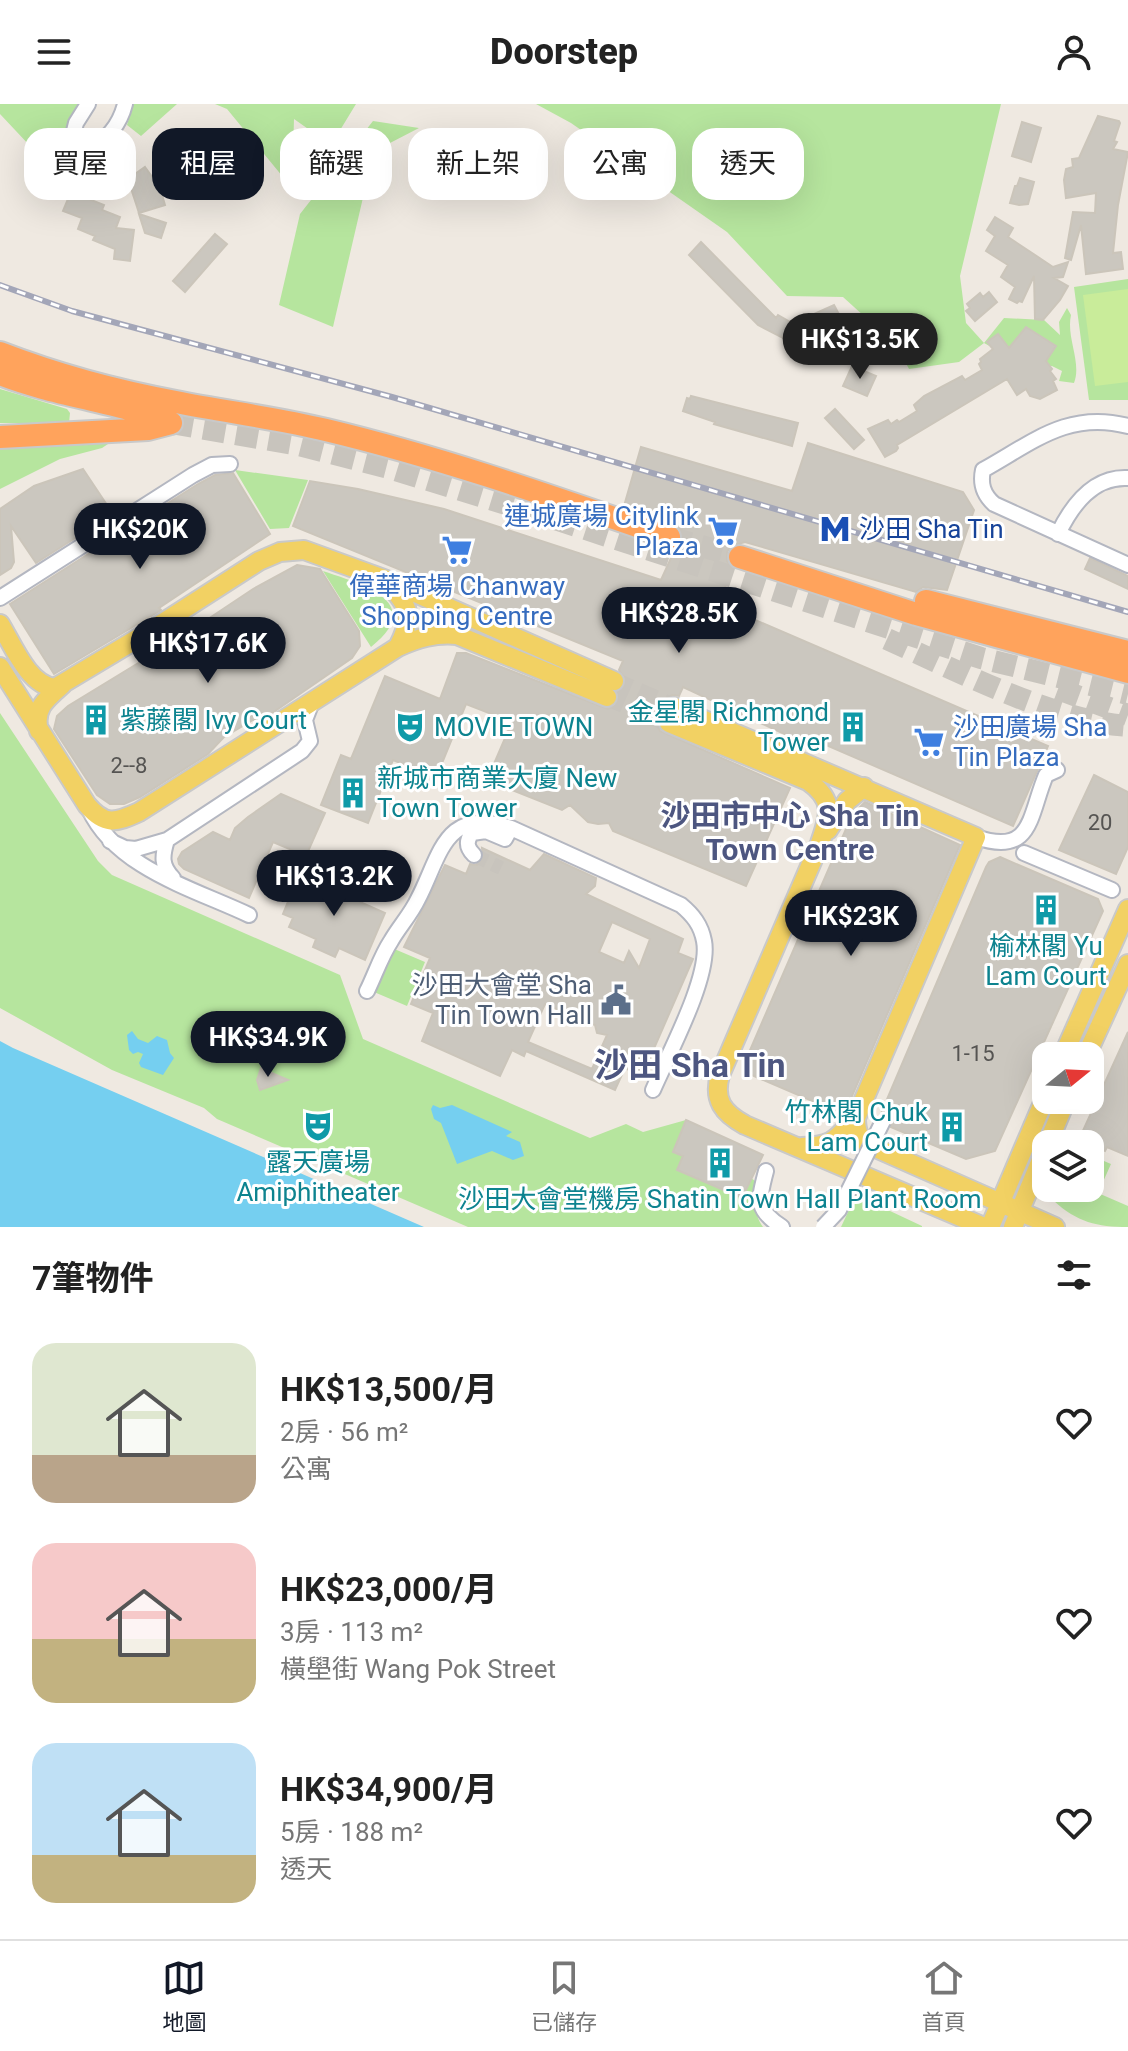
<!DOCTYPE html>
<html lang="zh-TW">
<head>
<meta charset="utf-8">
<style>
	:root { --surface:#fff; --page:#f6f6f6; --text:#222; --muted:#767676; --line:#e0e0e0; --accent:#111827 }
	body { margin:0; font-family:Roboto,"Noto Sans TC",sans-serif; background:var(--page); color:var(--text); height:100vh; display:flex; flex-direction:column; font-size:30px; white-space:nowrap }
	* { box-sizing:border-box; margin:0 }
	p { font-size:26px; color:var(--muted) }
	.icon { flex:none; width:44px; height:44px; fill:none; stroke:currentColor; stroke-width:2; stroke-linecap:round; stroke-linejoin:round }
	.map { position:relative; height:1123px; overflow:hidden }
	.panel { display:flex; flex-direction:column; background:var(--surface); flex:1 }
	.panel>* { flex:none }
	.banner { position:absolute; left:24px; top:24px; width:1080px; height:72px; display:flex; gap:16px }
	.needle { width:52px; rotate:72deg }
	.buttons { position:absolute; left:1032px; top:938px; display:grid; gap:16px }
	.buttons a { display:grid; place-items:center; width:72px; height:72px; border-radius:16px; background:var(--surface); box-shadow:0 8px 32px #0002; font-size:40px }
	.price { position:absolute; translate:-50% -68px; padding:0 18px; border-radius:28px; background:var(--accent); color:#fff; font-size:26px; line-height:52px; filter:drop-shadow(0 2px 4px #0008) }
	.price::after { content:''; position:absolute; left:50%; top:48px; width:24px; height:18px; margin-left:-12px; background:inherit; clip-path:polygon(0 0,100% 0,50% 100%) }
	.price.current { background:#222; color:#fff }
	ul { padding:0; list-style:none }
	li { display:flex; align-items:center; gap:24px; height:200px; padding:0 32px }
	li span { display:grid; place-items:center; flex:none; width:224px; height:160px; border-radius:24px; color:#555 }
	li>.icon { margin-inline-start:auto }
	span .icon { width:96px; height:96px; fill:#fffc; stroke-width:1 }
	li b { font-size:34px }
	h2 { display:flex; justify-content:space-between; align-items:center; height:96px; padding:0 32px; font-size:34px }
	.chip { padding:0 28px; border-radius:24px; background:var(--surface); box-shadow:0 8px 32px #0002; font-size:28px; line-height:72px }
	.chip.current { background:var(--accent); color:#fff }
	header { display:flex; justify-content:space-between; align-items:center; height:104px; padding:0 32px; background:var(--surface); font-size:36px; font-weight:800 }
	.tabs { display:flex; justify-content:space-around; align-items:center; height:112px; border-top:2px solid var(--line); background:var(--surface); font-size:22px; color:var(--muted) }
	.tabs a { display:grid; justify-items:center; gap:4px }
	.tabs .current { color:var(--accent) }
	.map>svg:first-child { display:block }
	.green { fill:#b6e59e }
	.pitch { fill:#c9ec9a }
	.water { fill:#75cff0 }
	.building { fill:#cbc7bf; stroke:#cbc5ba; stroke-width:2; fill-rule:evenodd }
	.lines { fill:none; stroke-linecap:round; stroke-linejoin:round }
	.minor-tunnel { stroke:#c8c4bd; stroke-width:14; stroke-dasharray:14 7; stroke-linecap:butt }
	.major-tunnel { stroke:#c8c4bd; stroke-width:18; stroke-dasharray:18 9; stroke-linecap:butt }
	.highway-tunnel { stroke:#c8c4bd; stroke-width:22; stroke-dasharray:22 11; stroke-linecap:butt }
	.minor-casing { stroke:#b4b7c1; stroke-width:18 }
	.major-casing { stroke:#c9c9c9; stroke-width:22 }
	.highway-casing { stroke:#c9c9c9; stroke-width:26 }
	.minor { stroke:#fff; stroke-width:14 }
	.major { stroke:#f2d163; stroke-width:18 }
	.highway { stroke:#ffa35c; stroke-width:22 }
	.rail-casing { stroke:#a3a6b8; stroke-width:6 }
	.rail { stroke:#fff; stroke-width:3; stroke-dasharray:9; stroke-linecap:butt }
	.minor-bridge-casing { stroke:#b4b7c1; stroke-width:18; stroke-linecap:butt }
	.minor-bridge { stroke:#fff; stroke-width:14 }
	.labels { text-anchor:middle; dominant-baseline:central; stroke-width:6; stroke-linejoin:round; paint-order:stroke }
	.number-label { font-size:22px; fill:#555452 }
	.shop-label { font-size:26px; fill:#366cbe; stroke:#fff; text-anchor:end }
	.transit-label { font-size:26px; fill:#164399; stroke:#fff; text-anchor:start }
	.culture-label { font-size:26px; fill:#0d838f; stroke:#fff; text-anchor:start }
	.service-label { font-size:26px; fill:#4e5e75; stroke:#fff; text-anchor:end }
	.quarter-label { font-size:30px; font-weight:bold; fill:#4d5680; stroke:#fff }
	.district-label { font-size:34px; font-weight:bold; fill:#4d5680; stroke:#fff }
</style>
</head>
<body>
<header><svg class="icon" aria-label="menu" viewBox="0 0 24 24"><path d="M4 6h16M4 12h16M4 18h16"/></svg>Doorstep<svg class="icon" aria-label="person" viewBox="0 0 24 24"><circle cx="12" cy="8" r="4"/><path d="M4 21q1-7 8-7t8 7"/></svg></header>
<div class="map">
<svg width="1128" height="1123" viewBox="0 0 1128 1123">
	<rect width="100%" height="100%" fill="#efe9e1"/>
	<path class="green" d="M0 0H82C69 34 63 31 31 43L0 10Z
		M133 0H177L141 32 127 21Z
		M215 0H356L331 41 294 15 292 84 227 5Z
		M536 0H1001L960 172 966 219 984 239 1004 214 1044 216 1060 231 1059 218 1067 204 1071 211C1066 234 1082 258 1074 279L1059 277 1062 267 1052 262 1028 263 984 239 959 258 909 265 897 242 843 193 787 192 727 128 571 19Z
		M373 17 419 24 390 39 365 85 333 223 279 201 300 110Z
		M1128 175V296H1089L1074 183Z
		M0 285 67 305 70 309 69 319H0Z
		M111 338 102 344 60 355 0 385V344Z
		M235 366 308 376 289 424 270 425Z
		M323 467C361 480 428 498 371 543Z
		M0 609 98 757 112 771 340 871 363 935 590 1034 626 1020 643 1028 686 1016 683 1052 677 1066 741 1094 751 1074 759 1080C755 1096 753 1109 763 1123H468L217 1015 204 1004 112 966 0 904Z
		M392 844 425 858 407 902 374 888Z
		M1090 1051 1111 1060 1098 1089 1128 1102V1123C1097 1123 1077 1118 1054 1097L1053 1084H1090Z
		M856 1091 922 1122V1123H841Z"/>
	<path class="pitch" d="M1128 185V278L1095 282 1083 191Z"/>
	<path class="water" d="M132 927 138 935 148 939 157 932 167 936 170 949 174 954 163 971 141 963 139 959 143 950 138 948 133 950 129 946 127 931Z
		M0 937 13 944 424 1123H0Z
		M433 1001 440 1004 452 1001 512 1028 506 1032 520 1038 524 1052 513 1056 492 1047 457 1060 441 1019 434 1015 431 1005Z"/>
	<path class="building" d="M1098 12 1119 17 1120 19 1114 37 1117 38 1113 45 1128 48 1118 101 1113 149 1121 148 1123 165 1086 170 1081 121 1071 156 1065 154 1073 108 1095 109 1096 89 1066 94 1064 76 1066 65 1073 63 1072 55 1079 54Z
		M1022 18 1041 24 1031 58 1012 52Z
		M145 63 160 84 165 101 139 109 128 75Z
		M1020 74 1034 78 1028 100 1019 101 1010 99 1015 82H1017Z
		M75 78 90 84 86 94 104 101 102 106 120 113 116 124 134 126 130 157 114 155 115 145 93 136 95 132 78 125 82 114 63 107Z
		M139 110 166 119 161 134 145 129Z
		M995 113 1013 124 1008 133 1053 163 1068 158 1063 173 1054 174 1068 182 1060 196 1043 216 1035 215 1034 172 1022 198 1019 197 1017 199 1009 195 1015 183 1001 173 1008 161 986 147 995 132 987 126Z
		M215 130 227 140 185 188 173 177Z
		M701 138 776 214 778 211 792 219 783 234 758 221 689 151Z
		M989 188 997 198 975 217 966 207 970 204 967 200 980 189 983 193Z
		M834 201 843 218 840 220 853 237 840 247 825 227 823 228 814 210Z
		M1026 223 1056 242 1046 257 1052 265 1050 267 1056 275 1053 277 1057 286 1040 295 1030 292 1026 285 1017 291 1007 275 897 341 898 344 896 347 885 353 868 325 888 316 891 320 897 316 899 318 917 307 914 301 924 292 962 272 965 276 982 266 979 260 981 258 980 255 993 245 987 238 998 230 1009 244Z
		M852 262 876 272 867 292 843 282Z
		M691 292 798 319 792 342 714 320 715 318 683 307 687 294 690 295Z
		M835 305 864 336 854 345 825 314Z
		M808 339 963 388 974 406 947 486 923 483 916 488 745 438 731 442 727 448V457L733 465 718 500 1048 642 1013 722 810 634 806 640 683 583 679 592 672 591 663 598 664 609 657 620 660 627 790 684 746 782 613 727 609 719 598 720 588 718 570 701 562 706 487 676 512 618 466 600 436 674 393 656 368 719 321 701 341 651 351 655 385 572 440 595 457 549H466L608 605 618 598V588L625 583 626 577 619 566 623 557 293 422 310 377 358 385 444 405 661 476 671 454 670 447 679 443 683 431 679 423 667 417 666 415 624 402 641 343 792 387Z
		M83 365 113 410 36 459 11 422 14 458 11 464 0 471V405L34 382Z
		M233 369 270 430 159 504 161 506 54 570 10 500 198 380 215 371Z
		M1090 454 1128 472V485L1085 465Z
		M297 461 320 465 359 527 360 542 352 554 272 609 253 616 224 633 208 650 140 693 124 700H110L97 691 54 625 57 612 68 602 181 533 253 485Z
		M1094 671 1128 688V743L1116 770 1059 746Z
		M281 690 325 709 306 752 273 738 249 794 184 765 179 760 178 755 182 748 213 728 230 736 235 724 248 713Z
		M865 698 960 741 846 1006 840 1009 747 969 744 960 852 711Z
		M482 744 530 766 544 750 596 774 595 782 586 790 683 835 678 849 693 855 642 972 625 964 615 986 526 947 524 952 512 946 500 972 422 937 433 909 411 900 430 854 404 843 445 761 466 770 470 760 477 761 483 755ZM612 818 650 835 639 864 629 847 624 859 599 848ZM545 900 595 921 597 929 607 931 592 965 528 938Z
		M1000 753 1098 795 1103 807 995 1047 966 1055 891 1023 892 1012 882 1007 986 763 989 758Z
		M310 775 338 787 342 778 364 788 360 798 385 809 365 856 339 844 335 853 313 843 316 835 289 823 293 814 283 810 294 783 305 788Z
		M1128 928V1052L1107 1043 1105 1047 1083 1037 1085 1033 1081 1031Z
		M261 964 274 970 288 976 260 986 257 976Z
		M686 1016 763 1051 742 1094 677 1066 683 1052 673 1048Z"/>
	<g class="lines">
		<path class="minor-tunnel" d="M474 751 501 764"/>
		<path class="major-tunnel" d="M614 577 674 603
			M607 593 669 619"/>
		<path class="highway-tunnel" d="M171 319 299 341 389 364 555 415 981 554 1128 590
			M669 433 740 453
			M887 535C956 566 1053 617 1128 622
			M1058 585 1128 611"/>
		<g class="minor-casing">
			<path id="minor" d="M88 0 76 19 73 31 79 42 89 45C107 36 120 20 125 0
				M1128 322C1068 306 1032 339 983 366 980 380 983 390 994 400L1128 461
				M1058 430C1072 401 1093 372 1128 374
				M0 494 193 371 212 361 230 360
				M89 705C116 764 194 785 249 811
				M976 733C1033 753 1029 711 1046 671L1057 666
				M167 736C162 752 161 762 173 774
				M110 737 125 744 136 745 167 736 302 647 310 637 305 616 312 598
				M1024 749 1112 786
				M474 751C466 743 466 737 472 729L486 727 505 735 511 724
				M367 887C375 871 381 852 391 837 399 823 411 810 418 795 441 751 444 702 511 724L681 801C693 811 701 821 704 837 711 872 668 951 653 986
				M766 1067C759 1095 754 1105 782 1123"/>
		</g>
		<g class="major-casing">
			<path id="major" d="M388 480C411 503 413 514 398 543
				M0 520C13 541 28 581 55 584L150 527 259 457 280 448 304 446 384 475 614 577
				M0 563 87 701C105 722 115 719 139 708L398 543C418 534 435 529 457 531L607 593
				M674 603 976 733 856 1014C856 1025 858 1035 869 1041L1055 1123
				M669 619 808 677C835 696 830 711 820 739L720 971C713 996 723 1009 745 1021L984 1123
				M39 627C33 605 46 595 62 581
				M828 726 847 697 864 683
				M1063 952 1128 805
				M1086 952 1128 860
				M802 1043C833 1042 835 1036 856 1014
				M990 1123 1046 992
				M1013 1123 1066 996"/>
		</g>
		<g class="highway-casing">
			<path id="highway" d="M0 249C57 271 116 287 176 298 226 308 276 314 326 326 443 354 556 394 669 433
				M0 270C56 292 116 297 171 319
				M0 333 148 325 171 319
				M740 453 916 510 1128 568
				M926 497 1128 548"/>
		</g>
		<use href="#minor" class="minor"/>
		<use href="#major" class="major"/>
		<use href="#highway" class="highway"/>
		<g class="rail-casing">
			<path id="rail" d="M0 181 72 207 392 293 1128 508"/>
		</g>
		<use href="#rail" class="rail"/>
		<g class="minor-bridge-casing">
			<path id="minor-bridge" d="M823 1123 839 1106 883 1017"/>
		</g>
		<use href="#minor-bridge" class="minor-bridge"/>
	</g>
	<defs>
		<g id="metro-bare" transform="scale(2.4)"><path d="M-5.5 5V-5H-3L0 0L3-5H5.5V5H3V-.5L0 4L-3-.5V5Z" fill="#1a4fb4" stroke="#fff" stroke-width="2.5" paint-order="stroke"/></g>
		<g id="supermarket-bare" transform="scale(2.4)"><path d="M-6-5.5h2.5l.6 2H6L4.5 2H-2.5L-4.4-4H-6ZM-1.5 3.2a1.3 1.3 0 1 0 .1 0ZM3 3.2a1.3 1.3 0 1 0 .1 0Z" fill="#3f7fe0" stroke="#fff" stroke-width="2.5" paint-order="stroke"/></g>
		<g id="building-bare" transform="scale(2.4)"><path d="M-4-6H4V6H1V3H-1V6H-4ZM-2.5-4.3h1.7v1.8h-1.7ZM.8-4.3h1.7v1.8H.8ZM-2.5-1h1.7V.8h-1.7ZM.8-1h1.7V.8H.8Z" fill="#0f9aa8" stroke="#fff" stroke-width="2.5" paint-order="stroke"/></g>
		<g id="theatre-bare" transform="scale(2.4)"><path d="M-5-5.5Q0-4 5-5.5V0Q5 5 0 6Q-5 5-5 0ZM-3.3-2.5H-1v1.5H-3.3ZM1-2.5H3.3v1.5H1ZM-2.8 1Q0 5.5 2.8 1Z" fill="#0f9aa8" stroke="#fff" stroke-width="2.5" paint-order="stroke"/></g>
		<g id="civic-bare" transform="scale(2.4)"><path d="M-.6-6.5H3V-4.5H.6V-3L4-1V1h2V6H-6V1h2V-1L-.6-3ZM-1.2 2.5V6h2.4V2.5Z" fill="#5c6f8a" stroke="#fff" stroke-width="2.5" paint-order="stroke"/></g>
	</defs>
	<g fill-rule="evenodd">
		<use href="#metro-bare" x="835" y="425"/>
		<use href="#supermarket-bare" x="723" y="427"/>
		<use href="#supermarket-bare" x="457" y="446"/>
		<use href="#building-bare" x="96" y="616"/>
		<use href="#theatre-bare" x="410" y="623"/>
		<use href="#building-bare" x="853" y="623"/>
		<use href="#supermarket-bare" x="929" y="638"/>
		<use href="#building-bare" x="353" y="689"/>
		<use href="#building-bare" x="1046" y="806"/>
		<use href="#civic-bare" x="616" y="896"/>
		<use href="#theatre-bare" x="318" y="1022"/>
		<use href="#building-bare" x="952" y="1023"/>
		<use href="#building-bare" x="720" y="1059"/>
	</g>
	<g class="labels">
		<g class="number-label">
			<text x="129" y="661">2--8</text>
			<text x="1100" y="718">20</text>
			<text x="973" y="949">1-15</text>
		</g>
		<g class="shop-label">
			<text x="699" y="412">連城廣場 Citylink<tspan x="699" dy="30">Plaza</tspan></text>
			<text x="457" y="482" text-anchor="middle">偉華商場 Chanway<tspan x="457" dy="30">Shopping Centre</tspan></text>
			<text x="953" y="623" text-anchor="start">沙田廣場 Sha<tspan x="953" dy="30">Tin Plaza</tspan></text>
		</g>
		<g class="transit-label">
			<text x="859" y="425">沙田 Sha Tin</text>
		</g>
		<g class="culture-label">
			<text x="829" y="608" text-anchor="end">金星閣 Richmond<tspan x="829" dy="30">Tower</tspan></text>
			<text x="120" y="616">紫藤閣 Ivy Court</text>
			<text x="434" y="623">MOVIE TOWN</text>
			<text x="377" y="674">新城市商業大廈 New<tspan x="377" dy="30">Town Tower</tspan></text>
			<text x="1046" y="842" text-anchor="middle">榆林閣 Yu<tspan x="1046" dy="30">Lam Court</tspan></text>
			<text x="928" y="1008" text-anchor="end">竹林閣 Chuk<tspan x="928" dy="30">Lam Court</tspan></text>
			<text x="318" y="1058" text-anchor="middle">露天廣場<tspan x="318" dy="30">Amiphitheater</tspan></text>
			<text x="720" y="1095" text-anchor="middle">沙田大會堂機房 Shatin Town Hall Plant Room</text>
		</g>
		<g class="service-label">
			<text x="592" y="881">沙田大會堂 Sha<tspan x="592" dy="30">Tin Town Hall</tspan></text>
		</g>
		<g class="quarter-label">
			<text x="790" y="711">沙田市中心 Sha Tin<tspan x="790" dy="34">Town Centre</tspan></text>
		</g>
		<g class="district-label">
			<text x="690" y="961">沙田 Sha Tin</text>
		</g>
	</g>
</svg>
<div class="buttons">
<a><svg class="needle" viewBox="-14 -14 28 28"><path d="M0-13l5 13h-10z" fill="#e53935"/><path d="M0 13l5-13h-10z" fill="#767676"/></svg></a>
<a><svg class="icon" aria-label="layers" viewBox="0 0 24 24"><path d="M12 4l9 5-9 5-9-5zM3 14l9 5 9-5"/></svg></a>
</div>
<b class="price current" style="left:860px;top:277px">HK$13.5K</b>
<b class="price" style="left:140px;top:467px">HK$20K</b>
<b class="price" style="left:679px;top:551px">HK$28.5K</b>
<b class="price" style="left:208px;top:581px">HK$17.6K</b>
<b class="price" style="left:334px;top:814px">HK$13.2K</b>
<b class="price" style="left:851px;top:854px">HK$23K</b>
<b class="price" style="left:268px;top:975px">HK$34.9K</b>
<div class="banner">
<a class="chip">買屋</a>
<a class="chip current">租屋</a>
<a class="chip">篩選</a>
<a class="chip">新上架</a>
<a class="chip">公寓</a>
<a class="chip">透天</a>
</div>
</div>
<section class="panel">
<h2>7筆物件<svg class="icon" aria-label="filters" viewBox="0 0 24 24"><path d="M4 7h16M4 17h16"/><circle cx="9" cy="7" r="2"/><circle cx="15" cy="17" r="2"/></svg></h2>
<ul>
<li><span style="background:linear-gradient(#dfe7d0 70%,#b9a48a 0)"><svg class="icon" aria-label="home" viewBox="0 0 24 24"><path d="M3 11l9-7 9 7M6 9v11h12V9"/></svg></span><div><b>HK$13,500/月</b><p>2房 · 56 m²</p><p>公寓</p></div><svg class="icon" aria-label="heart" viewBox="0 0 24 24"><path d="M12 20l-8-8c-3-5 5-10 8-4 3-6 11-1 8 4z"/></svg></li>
<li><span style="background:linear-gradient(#f6c9c9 60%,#c2b280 0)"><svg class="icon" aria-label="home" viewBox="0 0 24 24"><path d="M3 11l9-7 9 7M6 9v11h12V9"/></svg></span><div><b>HK$23,000/月</b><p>3房 · 113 m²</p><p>橫壆街 Wang Pok Street</p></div><svg class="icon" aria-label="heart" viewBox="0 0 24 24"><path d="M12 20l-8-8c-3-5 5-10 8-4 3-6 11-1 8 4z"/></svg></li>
<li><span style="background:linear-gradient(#bfe0f5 70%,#c2b280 0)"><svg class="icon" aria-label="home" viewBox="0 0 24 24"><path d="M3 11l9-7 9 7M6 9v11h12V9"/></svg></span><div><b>HK$34,900/月</b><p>5房 · 188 m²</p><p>透天</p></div><svg class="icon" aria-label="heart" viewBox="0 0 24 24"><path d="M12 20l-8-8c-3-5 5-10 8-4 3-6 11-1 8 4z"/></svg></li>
</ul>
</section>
<nav class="tabs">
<a class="current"><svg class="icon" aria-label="map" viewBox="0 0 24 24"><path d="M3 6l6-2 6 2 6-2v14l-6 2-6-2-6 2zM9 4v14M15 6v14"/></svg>地圖</a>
<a><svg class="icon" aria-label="saved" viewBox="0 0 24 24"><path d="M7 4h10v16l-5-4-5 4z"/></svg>已儲存</a>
<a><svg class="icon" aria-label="home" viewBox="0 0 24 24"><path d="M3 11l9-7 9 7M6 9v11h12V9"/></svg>首頁</a>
</nav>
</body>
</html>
